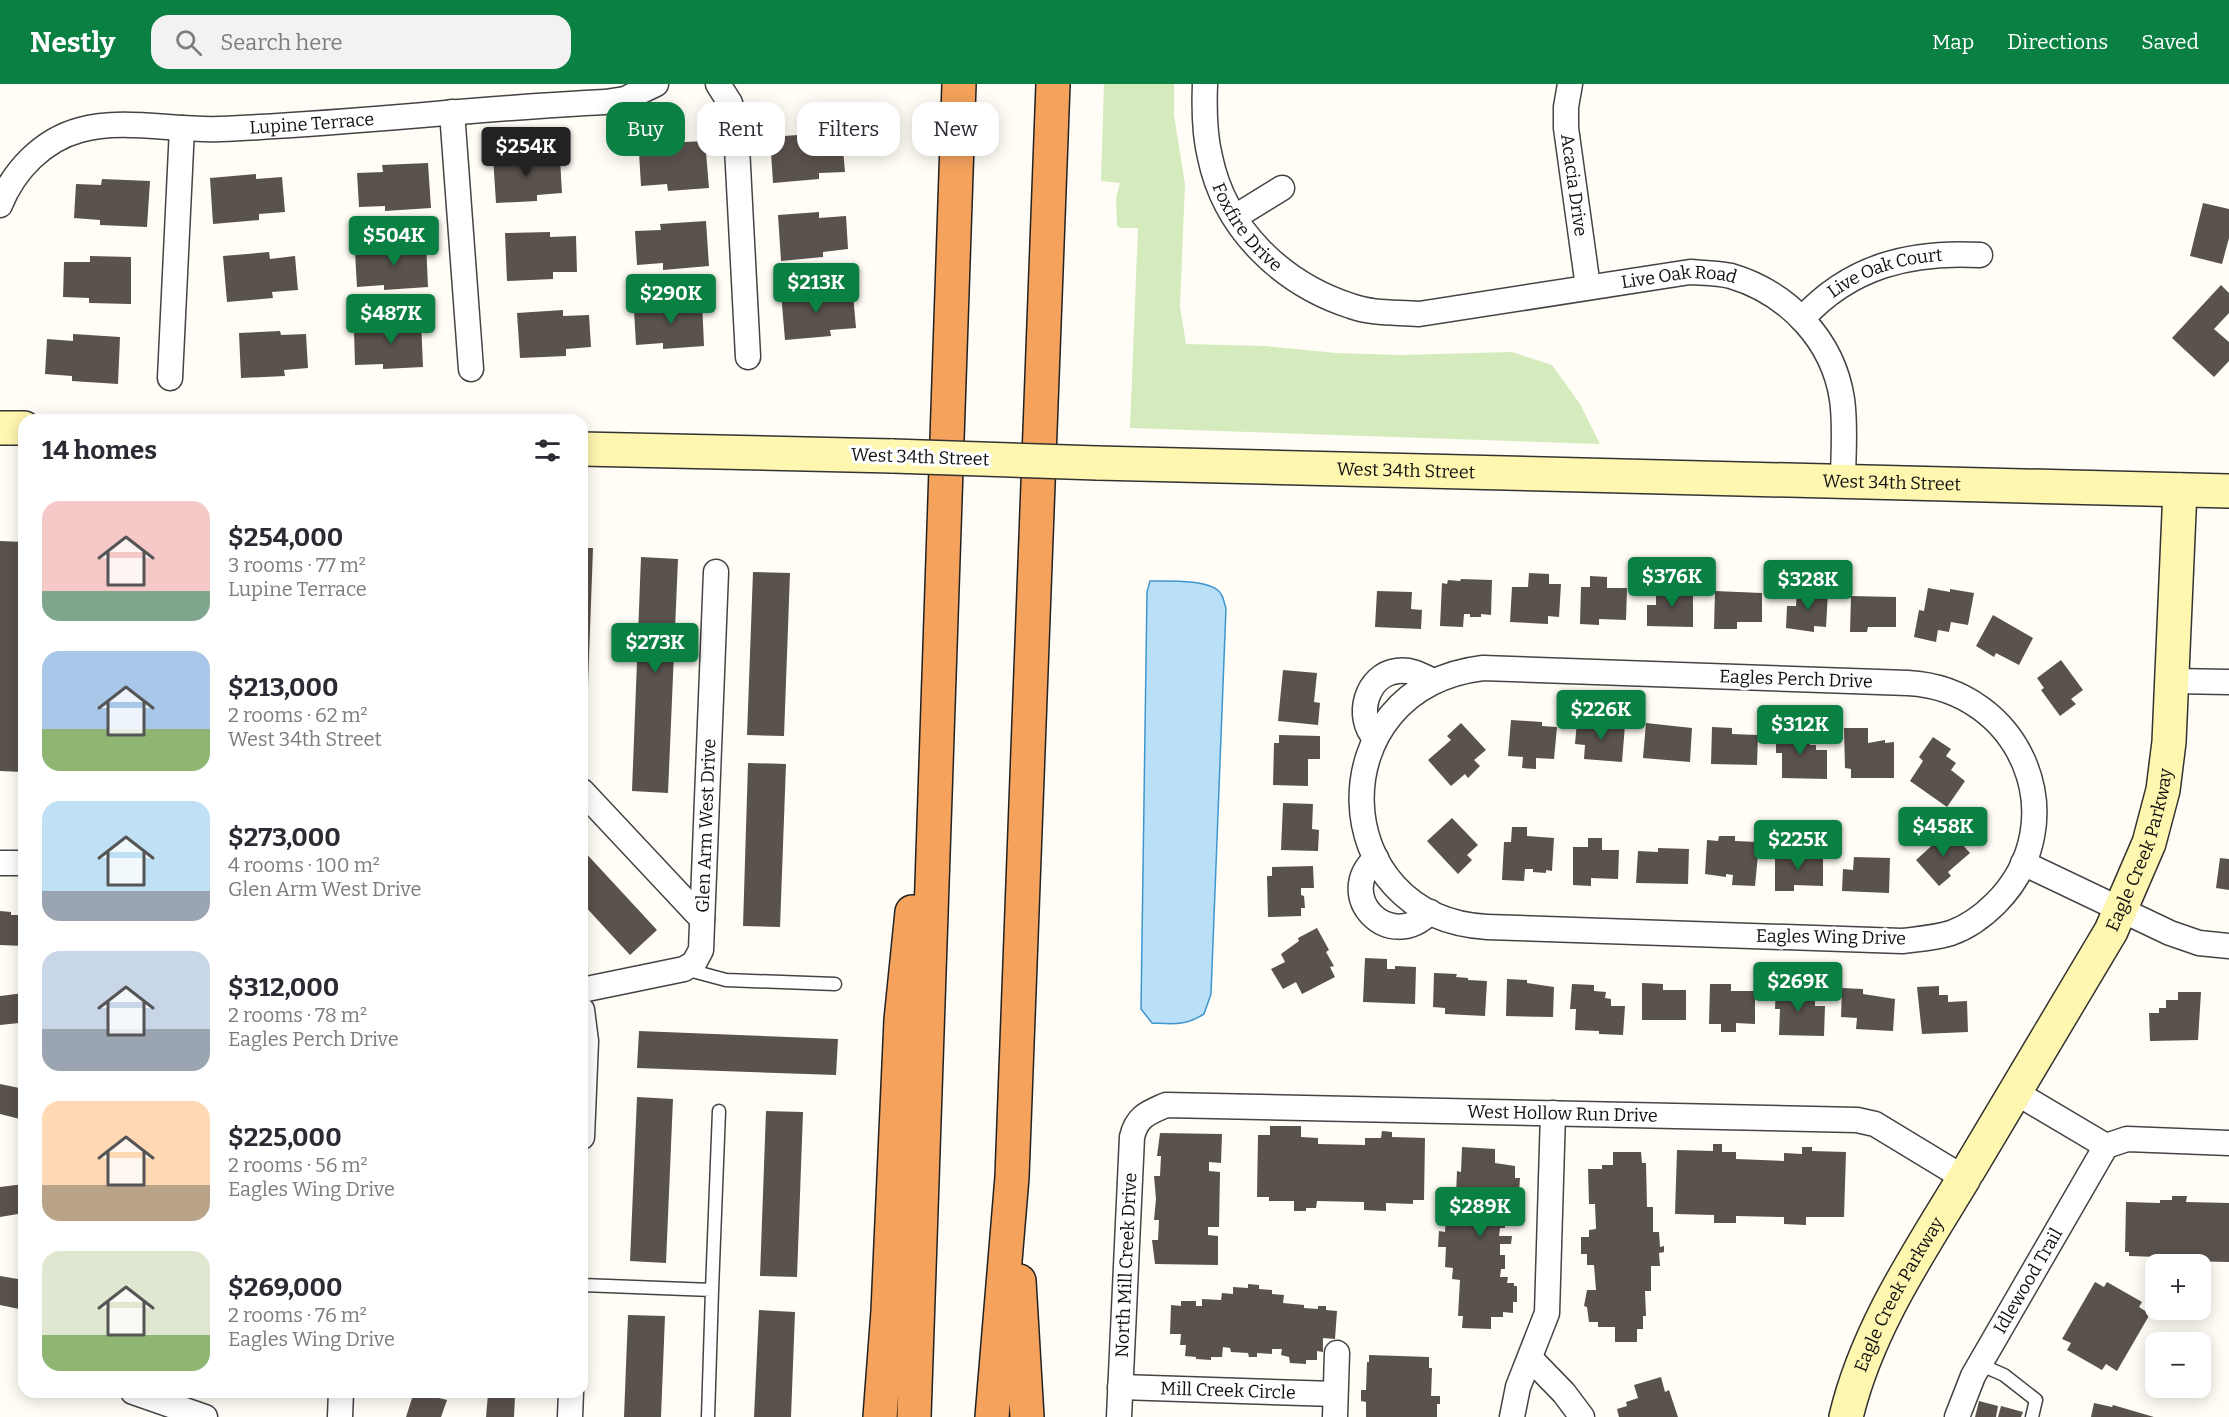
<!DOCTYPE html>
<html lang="en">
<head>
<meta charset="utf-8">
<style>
	:root { --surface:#fff; --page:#f2f2f3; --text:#2b2b33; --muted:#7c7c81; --accent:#0b8043 }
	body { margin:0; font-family:Bitter,serif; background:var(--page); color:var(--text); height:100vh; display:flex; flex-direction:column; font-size:22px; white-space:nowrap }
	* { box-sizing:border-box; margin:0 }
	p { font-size:20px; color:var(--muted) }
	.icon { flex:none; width:33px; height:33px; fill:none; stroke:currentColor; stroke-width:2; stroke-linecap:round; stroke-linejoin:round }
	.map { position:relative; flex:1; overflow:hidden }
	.details { position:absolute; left:18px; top:330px; width:570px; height:984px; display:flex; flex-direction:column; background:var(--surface); border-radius:18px; box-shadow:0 3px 15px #0003 }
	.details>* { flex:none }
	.hud { position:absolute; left:606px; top:18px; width:570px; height:54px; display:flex; gap:12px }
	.controls { position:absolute; left:2145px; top:1170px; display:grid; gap:12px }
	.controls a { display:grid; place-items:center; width:66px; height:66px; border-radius:12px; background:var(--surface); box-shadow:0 3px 15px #0003; font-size:30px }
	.price { position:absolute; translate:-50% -51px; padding:0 14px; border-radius:6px; background:var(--accent); color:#fff; font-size:20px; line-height:39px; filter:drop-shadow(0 2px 3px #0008) }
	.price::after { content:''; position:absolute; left:50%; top:36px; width:18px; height:14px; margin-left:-9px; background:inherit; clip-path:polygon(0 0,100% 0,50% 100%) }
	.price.current { background:#222; color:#fff }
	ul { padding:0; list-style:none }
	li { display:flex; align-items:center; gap:18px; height:150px; padding:0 24px }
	li span { display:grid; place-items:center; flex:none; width:168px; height:120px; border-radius:18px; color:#555 }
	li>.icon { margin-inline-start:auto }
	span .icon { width:72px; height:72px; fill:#fffc; stroke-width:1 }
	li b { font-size:26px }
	h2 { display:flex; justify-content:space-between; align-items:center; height:72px; padding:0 24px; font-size:26px }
	.tag { padding:0 21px; border-radius:18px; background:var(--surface); box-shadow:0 3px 15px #0003; font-size:21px; line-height:54px }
	.tag.current { background:var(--accent); color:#fff }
	header { display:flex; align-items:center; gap:36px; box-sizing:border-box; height:84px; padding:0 30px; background:var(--accent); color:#fff }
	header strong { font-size:28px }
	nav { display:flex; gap:33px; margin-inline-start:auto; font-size:21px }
	.search { width:420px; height:54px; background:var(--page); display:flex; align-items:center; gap:15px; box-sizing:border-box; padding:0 21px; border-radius:18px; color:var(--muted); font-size:22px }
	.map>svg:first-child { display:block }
	.green { fill:#d5ebbd }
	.water { fill:#b9e0f7; stroke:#3f96cf; stroke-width:1.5 }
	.building { fill:#5a524d }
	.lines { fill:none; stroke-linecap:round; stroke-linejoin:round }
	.lane-casing { stroke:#444; stroke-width:15 }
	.street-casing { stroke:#444; stroke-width:27 }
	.secondary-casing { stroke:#333; stroke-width:36 }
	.highway-casing { stroke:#222; stroke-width:36 }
	.lane { stroke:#fff; stroke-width:12 }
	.street { stroke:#fff; stroke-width:24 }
	.secondary { stroke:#fff6b0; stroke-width:33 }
	.highway { stroke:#f5a25d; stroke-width:33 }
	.secondary-bridge-casing { stroke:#333; stroke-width:36; stroke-linecap:butt }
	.secondary-bridge { stroke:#fff6b0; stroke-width:33 }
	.labels { text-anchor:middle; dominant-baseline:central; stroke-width:6; stroke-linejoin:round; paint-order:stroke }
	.street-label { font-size:18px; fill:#111; stroke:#fff }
</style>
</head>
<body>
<header>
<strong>Nestly</strong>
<div class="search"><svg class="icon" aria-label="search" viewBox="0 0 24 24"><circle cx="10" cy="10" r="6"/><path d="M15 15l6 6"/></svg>Search here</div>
<nav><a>Map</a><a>Directions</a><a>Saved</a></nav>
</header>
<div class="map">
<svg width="2229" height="1333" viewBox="0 0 2229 1333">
	<rect width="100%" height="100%" fill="#fffdf5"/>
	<path class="green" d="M1104 0H1174V31L1185 100 1180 223 1186 260 1265 262 1336 269 1401 271 1512 268 1552 281 1580 320 1600 360 1130 344 1138 144H1119L1117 141 1116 114 1120 99 1101 97Z"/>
	<path class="water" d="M1150 497C1166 497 1213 495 1221 510 1224 514 1224 520 1226 524L1211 910 1204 930C1185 942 1174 940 1152 939L1141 925 1147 508Z"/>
	<path class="building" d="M812 50 813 55 842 53 845 88 819 89V95L773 99 770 53Z
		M705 57 709 104 668 107 667 100 641 102 639 68 666 66 665 59Z
		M535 70V76L560 75 562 109 537 111V117L496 119 493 73Z
		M428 79 431 124 385 127V122L359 123 357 89 383 88 382 81Z
		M256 90V95L282 93 285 128 259 130V136L213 140 210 94Z
		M102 95 150 97 147 143 100 141V136L74 134 76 100 101 101Z
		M2203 119 2229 125V154L2222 180 2190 172Z
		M819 128V134L846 132 848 165 823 168V173L781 177 778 131Z
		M706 137 709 182 663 186V179L637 181 635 147 661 146 660 140Z
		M550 148V153L576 152 577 188H553V195L507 197 505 149Z
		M426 158 428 203 384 206V201L357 203 355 168 381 167 380 161Z
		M269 168 270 175 295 172 298 206 272 208 273 214 227 218 223 172Z
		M90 172 131 173V220L89 219V214L63 213 64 178H90Z
		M2221 201 2229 209V229L2214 245 2229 258V277L2214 293 2172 254Z
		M827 206V212L853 210 856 244 830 246 831 252 785 256 781 209Z
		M702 216 704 262 663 265V259L636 261 634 226 661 224 660 218Z
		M563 226V232L589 231 591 263 566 265V272L520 274 517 229Z
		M421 236 423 283 383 285V280L355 281 354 246 380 245V239Z
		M280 247 281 251 306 250 308 284 284 286 285 292 241 294 239 249Z
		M73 250 120 253 118 300 72 297V292L45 290 47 255 73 257Z
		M0 457 24 458V688L0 687Z
		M582 464H593L586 656H582Z
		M641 473 678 475 668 709 632 707Z
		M753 488 790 489 784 652 747 651Z
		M1529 489 1549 490V500H1561L1559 533 1548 532V540L1510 538 1512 503H1528Z
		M1590 492 1607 493V504H1627L1626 536 1599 535V541L1580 540 1581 503H1590Z
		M1461 495 1492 496 1491 531 1481 530V533H1470V530H1464L1463 543 1440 542 1442 499 1447 500 1448 496 1460 497Z
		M1673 497 1687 498 1688 507H1693V543L1647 542V521H1656V507H1673Z
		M1928 504 1950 508V505L1974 509 1968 541 1951 538 1949 548 1938 546 1936 558 1914 553 1919 526 1924 527Z
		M1797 506 1828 508 1826 543 1814 542V548L1786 544 1787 522H1796Z
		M1377 507 1412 508 1411 525 1422 526 1421 545 1375 543Z
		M1715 507 1762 509V538H1737V545H1714Z
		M1851 512 1896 513V543H1868L1867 548H1850Z
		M1993 531 2033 554 2019 581 1996 569 1994 573 1976 562Z
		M2061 576 2083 606 2071 615 2076 620 2060 632 2041 606 2044 604 2037 594Z
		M1283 586 1317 589 1314 618 1320 619 1318 641 1278 637Z
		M1511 636 1542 638V642L1557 643 1554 675 1536 674V685L1522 684 1523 673 1508 672Z
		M1577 637 1625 641 1622 678 1584 675 1585 661 1575 660Z
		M1461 639 1486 666 1474 676 1480 682 1468 694 1465 690 1451 702 1428 676 1451 656 1447 652Z
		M1646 639 1692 644 1690 678 1643 674Z
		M1712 643 1732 644V650L1758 651 1757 681 1711 680Z
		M1844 644H1868V659L1885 656V659L1894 658V694H1851V685L1845 684Z
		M1776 645 1799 646V652H1810V661H1816V666H1827V695L1782 694V669H1776Z
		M1279 651 1320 652V675H1308V702L1273 701 1274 659H1279Z
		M1933 653 1951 665 1946 672 1956 679 1951 686 1965 697 1947 723 1910 697 1923 677 1919 673Z
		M748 679 786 680 780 843 743 842Z
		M1283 719 1313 720 1312 745 1319 746 1318 767 1281 766Z
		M1452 734 1478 761 1467 771 1472 776 1458 790 1427 757Z
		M1512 743H1527V752L1554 754 1552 787 1546 786V789L1533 788V785H1525L1524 797 1502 796 1504 758H1511Z
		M1949 746 1970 769 1948 788 1951 792 1939 802 1916 776Z
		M1719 752H1735V757L1757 758 1759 760 1755 802 1732 801 1733 791 1726 790V793L1705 790 1707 756 1718 757Z
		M1588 754H1602V766H1619L1618 795 1591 794V802L1573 801V763H1588Z
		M1658 764 1689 765 1688 800 1636 799 1638 767 1658 768Z
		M582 765 657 846 630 871 582 819Z
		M1775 771H1823V802L1794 801V807H1775Z
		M1854 773 1890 774 1889 809 1842 807 1843 785 1853 786Z
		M2220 774 2229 775V806L2216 804Z
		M1313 782 1314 804H1301V811L1304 812 1305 824H1301V832L1268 833 1267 792H1272V783Z
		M0 827 11 828V831H24V862L0 861Z
		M1317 844 1329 866 1326 868 1334 882 1330 883 1335 893 1302 910 1296 898 1283 905 1271 885 1285 878 1281 870 1299 857 1298 854Z
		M1365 874 1387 875V885H1395V882L1416 883 1415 920 1363 918Z
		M1434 889 1457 890 1456 893 1468 894V896L1487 897 1485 932 1445 930V924L1433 923Z
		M1507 895 1527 896V899L1554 903 1553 933 1506 932Z
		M1642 899 1663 900V906H1686V936H1642Z
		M1572 900 1594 901V907L1606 908 1605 914 1611 915V922H1625L1623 951 1599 950V947L1575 946 1576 925H1570Z
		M1710 900H1731V907H1755V940L1736 939V948H1721V940H1709Z
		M1776 900 1799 901V910H1809V916H1815V922H1825L1824 952 1779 951 1780 925H1775Z
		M1939 902V911H1948V918L1967 917 1968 948 1922 950 1917 903Z
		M1842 904 1863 905V910L1895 915 1893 947 1856 945 1857 934 1841 933Z
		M2178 908H2201L2198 956 2150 957 2149 929H2159V924H2166V916H2178Z
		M24 909V942H19V939L0 941V912Z
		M639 947 838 955 836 991 637 984Z
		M0 1000 24 1005V1036L0 1030Z
		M637 1013 673 1015 666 1179 630 1177Z
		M766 1027 803 1028 797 1193 760 1192Z
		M1270 1042H1301V1053L1318 1054V1060L1365 1061V1054H1381L1382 1047 1392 1048V1053L1425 1054 1424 1116H1413V1120L1386 1119V1127L1364 1126V1118L1317 1117 1316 1124H1306V1127H1294V1117H1269V1113H1257L1258 1051H1270Z
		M1160 1049 1222 1050 1221 1079 1209 1078V1087L1220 1088 1219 1143H1208V1151L1218 1152V1181L1155 1180 1152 1156H1158L1159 1136H1154L1156 1115 1154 1092H1160L1161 1072H1157Z
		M1713 1060H1722V1068H1736V1075L1784 1077V1069L1802 1070V1063H1812V1067L1846 1068 1844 1133H1806V1141L1784 1140V1133L1736 1132V1139H1714V1131L1675 1130 1677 1066 1713 1067Z
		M1462 1063 1495 1065V1079L1515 1082V1094H1520L1519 1109H1511V1119L1498 1118V1130H1505V1144H1500L1499 1152H1512L1511 1160H1500V1171H1505V1185H1501L1500 1193H1508L1507 1199H1514V1202H1517V1218H1513V1229L1503 1228V1233H1491V1245L1462 1244 1463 1232H1458L1460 1196 1452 1195 1453 1184 1445 1183 1446 1163H1438L1439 1147 1445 1148 1446 1130H1449V1124H1454V1117L1458 1118 1459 1111H1456L1457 1087 1461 1088Z
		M1613 1068H1641L1642 1079H1646L1647 1123H1653V1148H1659L1660 1163 1664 1162V1168L1659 1169 1660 1182H1651V1207H1645L1646 1232H1643V1245H1637V1258H1615V1243H1598V1238H1589L1587 1223 1584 1222 1587 1206H1596L1594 1181H1587V1170H1581V1153H1589V1146L1596 1145 1595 1120H1589L1588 1085H1602V1081H1613Z
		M24 1100V1129L0 1133V1103Z
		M2172 1112H2187L2186 1118 2229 1119V1178L2187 1177V1180H2165V1176H2159V1173L2129 1172V1168H2125L2126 1118 2160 1119V1116H2172Z
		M0 1192 24 1196V1226L0 1221Z
		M2095 1198 2104 1203 2107 1198 2142 1218 2139 1223 2150 1230 2117 1287 2106 1280 2102 1286 2067 1266 2071 1259 2062 1255Z
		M1248 1200 1259 1201V1205L1272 1206V1210L1284 1211 1283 1219 1304 1221V1224L1318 1225V1222H1326V1226L1337 1227 1335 1255 1323 1254V1268L1317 1267V1276H1306V1280L1290 1279 1289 1273 1281 1271 1282 1265H1272V1270L1257 1269V1273H1249L1248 1269 1231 1268 1230 1264 1223 1263 1222 1273H1211V1276L1196 1275V1273L1185 1272 1186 1261H1180L1181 1250H1170L1171 1221 1181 1222V1217H1196V1222H1202V1215L1221 1216 1222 1209 1233 1210V1203L1248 1204Z
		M759 1226 795 1228 791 1333H754Z
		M628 1231 665 1232 661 1333H624Z
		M1369 1271 1429 1273V1284H1432L1431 1312H1440V1320H1437V1333H1366V1318L1361 1317V1306H1366L1367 1278H1369Z
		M1661 1293 1665 1308 1669 1306 1678 1333H1619L1617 1325 1627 1322 1626 1318 1638 1314 1634 1301Z
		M414 1308 447 1316 441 1333H406Z
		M488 1310 515 1312 514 1333H486Z
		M1979 1317 1998 1322 1996 1333H1975Z
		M2094 1319 2112 1323 2113 1321 2154 1333H2091Z
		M2001 1322 2023 1328 2021 1333H1998Z"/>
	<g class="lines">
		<g class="lane-casing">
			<path id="lane" d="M685 885 726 896 835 900
				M582 1201 712 1206 708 1333
				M712 1206 719 1027
				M1979 1280 2004 1291 2036 1316 2032 1333"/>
		</g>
		<g class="street-casing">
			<g id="street">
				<path d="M718 0 730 19 736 44 748 273"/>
				<path id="s1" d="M1205 0C1204 25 1204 49 1210 73 1225 146 1283 200 1351 222 1373 230 1396 228 1419 230L1690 188C1704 189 1718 189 1731 192 1788 209 1833 256 1842 315 1846 343 1843 371 1843 398"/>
				<path id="s2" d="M1570 0 1566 23V44L1588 203"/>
				<path d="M452 28 471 285"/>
				<path id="s3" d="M0 121C14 86 43 56 80 46 123 34 175 47 220 45 348 40 477 24 605 18L625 15 656 0"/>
				<path d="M1235 133 1282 104"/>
				<path id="s4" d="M1802 235C1850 182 1911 167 1980 171"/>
				<path d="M170 294 182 44"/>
				<path d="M1483 584 1908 599C2021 605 2077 737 1996 819 1984 831 1968 843 1951 849 1935 854 1918 855 1902 857L1487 843C1324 834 1317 604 1483 584Z"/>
				<path d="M2173 597 2229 598"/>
				<path d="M1375 654C1355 633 1366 591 1397 587 1411 585 1421 591 1433 597"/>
				<path d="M582 707 702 835"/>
				<path d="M1376 774C1333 812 1390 870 1430 828"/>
				<path d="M0 779H24"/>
				<path d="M2023 779 2170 849 2199 859 2229 862"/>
				<path id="s5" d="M582 906 684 885 694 879 701 866 716 488"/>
				<path d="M582 926 586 957 582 1053"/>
				<path d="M2015 1008 2106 1062 2127 1055 2229 1059"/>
				<path d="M1530 1274 1564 1309 1582 1333"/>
				<path id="s6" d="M1120 1303 1335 1310"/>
				<path d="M133 1308 205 1333"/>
				<path d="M340 1333 341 1308"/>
				<path d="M570 1333 571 1308"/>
				<path id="s7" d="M1119 1333 1132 1053C1137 1032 1148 1029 1166 1021L1857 1036 1875 1040 1964 1094 1968 1087"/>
				<path d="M1335 1333 1337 1269"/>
				<path d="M1512 1333 1518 1303 1547 1229 1553 1029"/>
				<path id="s8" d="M1957 1333 1973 1292 2106 1062"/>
			</g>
		</g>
		<g class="secondary-casing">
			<g id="secondary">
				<path d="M0 344H24"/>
				<path d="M582 365 893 372"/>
				<path id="s9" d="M1097 379 2229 407"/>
				<path id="s10" d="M1968 1087 2111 847 2149 759 2163 706 2169 658 2180 406"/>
				<path id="s11" d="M1846 1333C1867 1245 1918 1170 1964 1094"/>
			</g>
		</g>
		<g class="highway-casing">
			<path id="highway" d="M1019 1197 1027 1333
				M880 1333 888 1227 901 936 912 828
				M914 1333C931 889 942 444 959 0
				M992 1333 1012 1093 1053 0"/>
		</g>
		<use href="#lane" class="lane"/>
		<use href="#street" class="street"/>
		<use href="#secondary" class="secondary"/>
		<use href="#highway" class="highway"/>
		<g class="secondary-bridge-casing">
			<path id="secondary-bridge" d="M893 372 1097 379"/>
		</g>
		<use href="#secondary-bridge" class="secondary-bridge"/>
	</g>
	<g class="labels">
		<g class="street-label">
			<text stroke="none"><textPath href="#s3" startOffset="346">Lupine Terrace</textPath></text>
			<text stroke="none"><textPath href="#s2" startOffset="102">Acacia Drive</textPath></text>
			<text stroke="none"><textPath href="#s1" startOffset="154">Foxfire Drive</textPath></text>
			<text stroke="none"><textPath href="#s4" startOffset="98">Live Oak Court</textPath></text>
			<text stroke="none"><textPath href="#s1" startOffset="620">Live Oak Road</textPath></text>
			<text transform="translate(920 373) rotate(2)">West 34th Street</text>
			<text stroke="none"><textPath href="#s9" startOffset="309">West 34th Street</textPath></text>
			<text stroke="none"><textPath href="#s9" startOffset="795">West 34th Street</textPath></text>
			<text transform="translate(1796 595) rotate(2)">Eagles Perch Drive</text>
			<text stroke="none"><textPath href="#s5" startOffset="255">Glen Arm West Drive</textPath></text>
			<text stroke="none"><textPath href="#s10" startOffset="366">Eagle Creek Parkway</textPath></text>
			<text transform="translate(1831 853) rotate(1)">Eagles Wing Drive</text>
			<text stroke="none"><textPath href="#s7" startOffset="726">West Hollow Run Drive</textPath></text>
			<text stroke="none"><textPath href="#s7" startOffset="152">North Mill Creek Drive</textPath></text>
			<text stroke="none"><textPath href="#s8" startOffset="154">Idlewood Trail</textPath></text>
			<text stroke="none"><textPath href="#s11" startOffset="134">Eagle Creek Parkway</textPath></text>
			<text stroke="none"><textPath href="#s6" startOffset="108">Mill Creek Circle</textPath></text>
		</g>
	</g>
</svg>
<div class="controls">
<a>+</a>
<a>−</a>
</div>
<b class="price current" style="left:526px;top:94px">$254K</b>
<b class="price" style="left:394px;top:183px">$504K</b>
<b class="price" style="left:816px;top:230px">$213K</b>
<b class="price" style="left:671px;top:241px">$290K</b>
<b class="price" style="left:391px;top:261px">$487K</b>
<b class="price" style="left:1672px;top:524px">$376K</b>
<b class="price" style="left:1808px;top:527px">$328K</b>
<b class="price" style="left:655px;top:590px">$273K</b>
<b class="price" style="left:1601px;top:657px">$226K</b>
<b class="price" style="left:1800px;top:672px">$312K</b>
<b class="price" style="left:1943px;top:774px">$458K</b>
<b class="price" style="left:1798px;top:787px">$225K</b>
<b class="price" style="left:1798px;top:929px">$269K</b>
<b class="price" style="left:1480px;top:1154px">$289K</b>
<div class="hud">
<a class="tag current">Buy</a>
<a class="tag">Rent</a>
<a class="tag">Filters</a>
<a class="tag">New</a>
</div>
<section class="details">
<h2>14 homes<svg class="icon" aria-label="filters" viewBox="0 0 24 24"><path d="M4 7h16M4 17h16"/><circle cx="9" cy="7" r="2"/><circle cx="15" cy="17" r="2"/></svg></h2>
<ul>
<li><span style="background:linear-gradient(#f6c9c9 75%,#7fa58c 0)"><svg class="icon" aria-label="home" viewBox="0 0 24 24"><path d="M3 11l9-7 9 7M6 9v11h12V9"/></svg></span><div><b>$254,000</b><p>3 rooms · 77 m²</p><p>Lupine Terrace</p></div></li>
<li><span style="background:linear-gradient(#a9c7e8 65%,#8fb573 0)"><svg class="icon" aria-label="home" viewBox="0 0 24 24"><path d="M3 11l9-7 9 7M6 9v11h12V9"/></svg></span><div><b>$213,000</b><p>2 rooms · 62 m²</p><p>West 34th Street</p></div></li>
<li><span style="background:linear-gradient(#bfe0f5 75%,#9aa5b1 0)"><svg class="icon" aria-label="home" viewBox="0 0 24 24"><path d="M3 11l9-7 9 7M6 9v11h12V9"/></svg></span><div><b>$273,000</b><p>4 rooms · 100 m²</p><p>Glen Arm West Drive</p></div></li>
<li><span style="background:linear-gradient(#c9d6e8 65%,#9aa5b1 0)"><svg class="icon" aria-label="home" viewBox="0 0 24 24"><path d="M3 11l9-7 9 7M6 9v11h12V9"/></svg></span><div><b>$312,000</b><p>2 rooms · 78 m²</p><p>Eagles Perch Drive</p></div></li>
<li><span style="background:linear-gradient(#ffd9b3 70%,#b9a48a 0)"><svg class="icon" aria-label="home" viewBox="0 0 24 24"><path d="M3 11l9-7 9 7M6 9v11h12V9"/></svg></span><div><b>$225,000</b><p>2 rooms · 56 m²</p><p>Eagles Wing Drive</p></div></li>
<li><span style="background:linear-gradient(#dfe7d0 70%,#8fb573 0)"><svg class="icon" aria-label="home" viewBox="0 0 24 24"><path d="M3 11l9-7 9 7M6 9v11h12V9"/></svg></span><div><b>$269,000</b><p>2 rooms · 76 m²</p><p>Eagles Wing Drive</p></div></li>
</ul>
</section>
</div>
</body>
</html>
